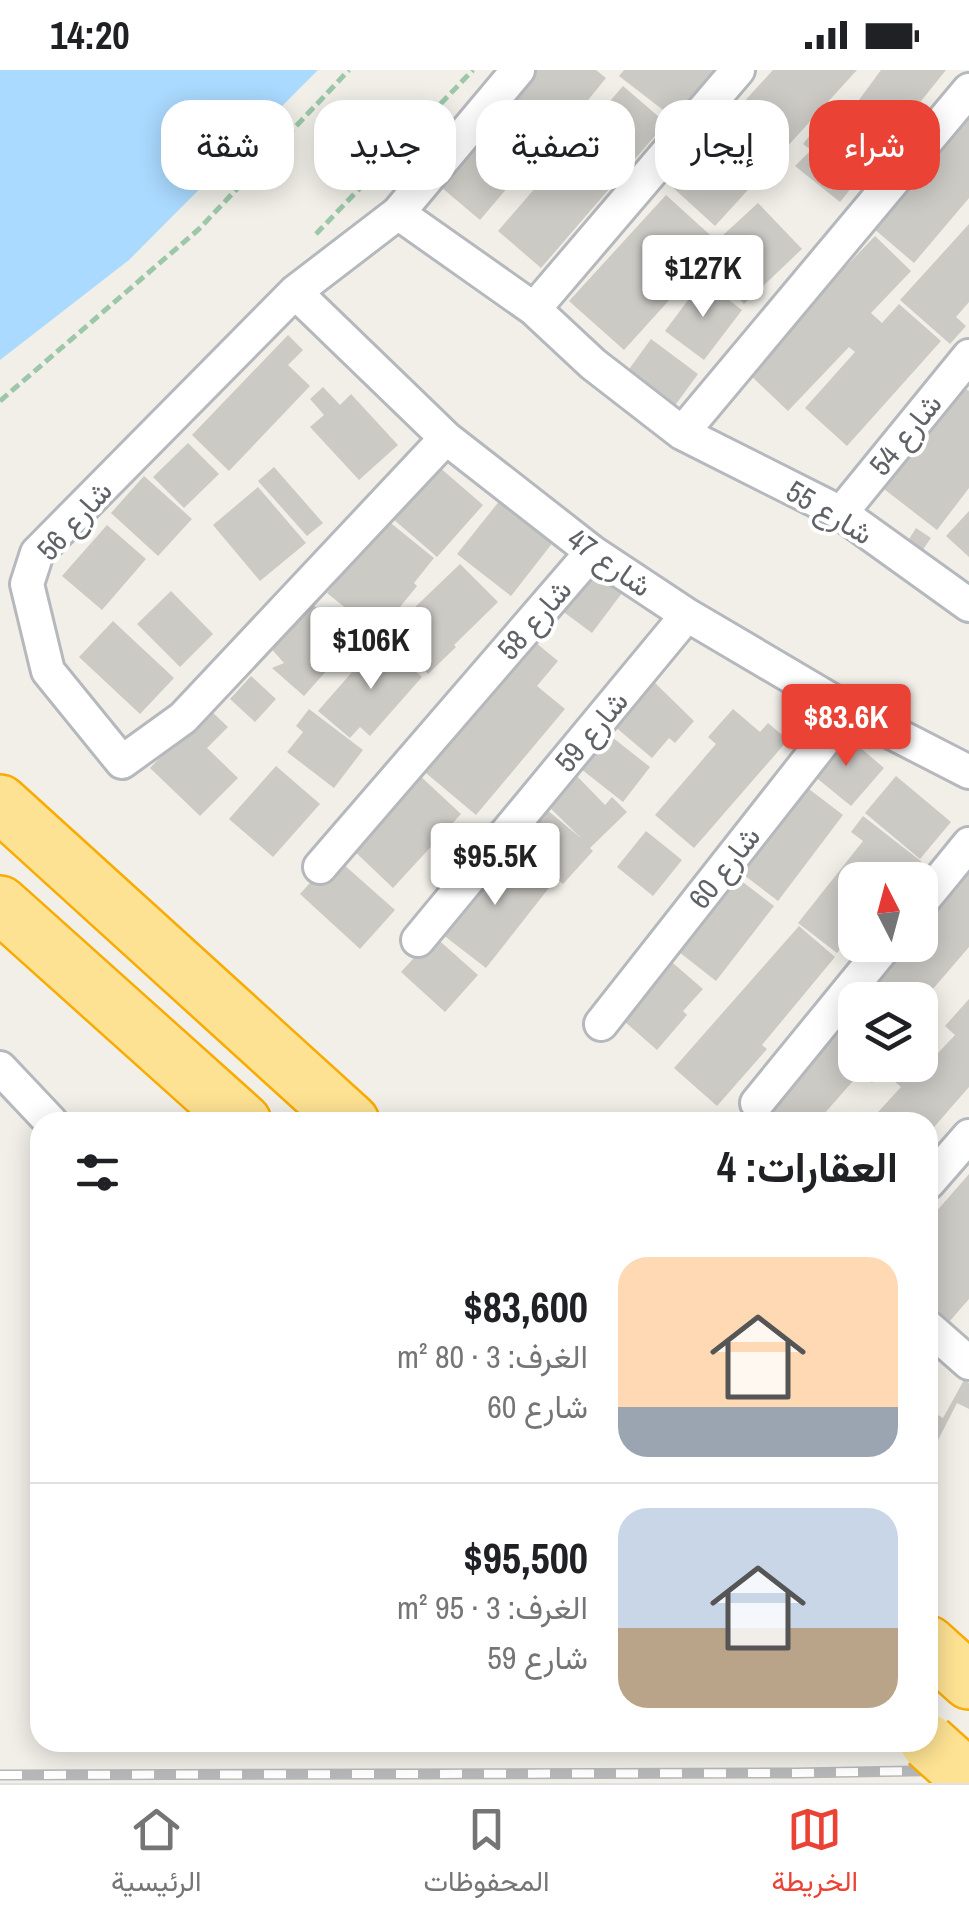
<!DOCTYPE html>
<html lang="ar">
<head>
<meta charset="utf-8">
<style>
	:root { --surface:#fff; --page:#f6f6f6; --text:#202124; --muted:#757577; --line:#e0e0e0; --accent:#ea4335 }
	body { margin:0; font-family:"Archivo Narrow",Vazirmatn,sans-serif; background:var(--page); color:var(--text); direction:rtl; height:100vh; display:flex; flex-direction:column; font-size:38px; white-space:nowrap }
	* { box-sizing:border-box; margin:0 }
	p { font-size:32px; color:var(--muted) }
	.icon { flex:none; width:55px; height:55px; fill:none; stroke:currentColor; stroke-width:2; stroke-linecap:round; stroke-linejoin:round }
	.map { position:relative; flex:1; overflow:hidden; direction:ltr }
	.details { position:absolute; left:30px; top:1042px; width:908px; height:640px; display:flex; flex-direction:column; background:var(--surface); border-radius:30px; box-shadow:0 5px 25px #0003; direction:rtl }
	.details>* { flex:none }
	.top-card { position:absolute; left:30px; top:30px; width:910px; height:90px; direction:rtl; display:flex; gap:20px }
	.needle { width:65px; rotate:354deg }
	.buttons { position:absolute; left:838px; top:792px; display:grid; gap:20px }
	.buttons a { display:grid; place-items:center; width:100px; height:100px; border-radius:20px; background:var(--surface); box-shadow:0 5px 25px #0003; font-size:50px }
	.price { position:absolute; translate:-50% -85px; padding:0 22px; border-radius:10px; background:#fff; color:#222; font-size:32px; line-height:65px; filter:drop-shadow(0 2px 5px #0008) }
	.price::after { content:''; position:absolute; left:50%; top:60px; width:30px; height:22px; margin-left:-15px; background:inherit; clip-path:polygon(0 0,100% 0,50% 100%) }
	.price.current { background:var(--accent); color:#fff }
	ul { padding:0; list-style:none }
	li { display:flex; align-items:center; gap:30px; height:250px; padding:0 40px }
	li+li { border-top:2px solid var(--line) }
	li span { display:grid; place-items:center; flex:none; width:280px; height:200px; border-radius:30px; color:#555 }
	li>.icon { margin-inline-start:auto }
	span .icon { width:120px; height:120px; fill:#fffc; stroke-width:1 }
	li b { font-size:42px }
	h2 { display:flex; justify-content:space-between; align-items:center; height:120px; padding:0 40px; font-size:42px }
	.tag { padding:0 35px; border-radius:30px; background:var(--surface); box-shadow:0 5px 25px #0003; font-size:35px; line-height:90px }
	.tag.current { background:var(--accent); color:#fff }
	.status { display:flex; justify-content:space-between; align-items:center; height:70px; padding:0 50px; background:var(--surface); direction:ltr }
	.status svg { height:28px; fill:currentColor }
	.menu { display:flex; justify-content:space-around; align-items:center; height:140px; border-top:2px solid var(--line); background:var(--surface); font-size:28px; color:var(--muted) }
	.menu a { display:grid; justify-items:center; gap:5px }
	.menu .current { color:var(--accent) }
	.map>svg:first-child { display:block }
	.water { fill:#aadaff }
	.building { fill:#cccac5 }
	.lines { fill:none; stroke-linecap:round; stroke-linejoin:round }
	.street-casing { stroke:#b5b8bc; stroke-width:38 }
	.highway-casing { stroke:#f9ab00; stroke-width:60 }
	.path { stroke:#9cc7a9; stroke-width:5; stroke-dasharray:10 5; stroke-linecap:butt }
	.street { stroke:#fff; stroke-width:32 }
	.highway { stroke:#fde293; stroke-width:55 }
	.rail-casing { stroke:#b6b7b8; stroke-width:11 }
	.rail { stroke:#fff; stroke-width:8; stroke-dasharray:22; stroke-linecap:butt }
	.highway-bridge-casing { stroke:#f9ab00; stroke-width:60; stroke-linecap:butt }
	.highway-bridge { stroke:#fde293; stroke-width:55 }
	.labels { text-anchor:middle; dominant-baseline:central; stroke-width:8; stroke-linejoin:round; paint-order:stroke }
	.street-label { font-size:30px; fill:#5f6368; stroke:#fff }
</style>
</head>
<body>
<div class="status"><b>14:20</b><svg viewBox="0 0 49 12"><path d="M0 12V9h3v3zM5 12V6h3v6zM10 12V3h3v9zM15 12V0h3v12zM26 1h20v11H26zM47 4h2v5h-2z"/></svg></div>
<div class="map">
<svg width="969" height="1713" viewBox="0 0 969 1713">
	<rect width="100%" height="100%" fill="#f1efe8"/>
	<path class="water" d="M0 0H318L129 190 0 290Z"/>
	<path class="building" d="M532 0H596L606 8 550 77 502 38Z
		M624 0H714L676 50 619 6Z
		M773 0H857L715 156 669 114Z
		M881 0H946L840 132 795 96 811 80 803 74 829 41 845 49Z
		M623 16 666 53 541 198 498 161Z
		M498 38 543 76 480 150 435 112Z
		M969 45V128L914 193 873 158Z
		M666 125 720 174 624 280 569 231Z
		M758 133 802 179 744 234 714 202 736 181 722 166Z
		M969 154V232L956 247 966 256 950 274 900 230Z
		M875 166 911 201 871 243 882 253 899 234 941 271 847 376 805 338 855 282 849 277 788 341 746 301Z
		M703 210 742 240 704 290 665 261Z
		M288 265 303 280 288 295 310 316 229 401 192 365Z
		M651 269 698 304 671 341 624 306Z
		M323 317 340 335 351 324 398 375 359 410 310 357 324 345 310 329Z
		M963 317 969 321V418L937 460 884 419Z
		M188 373 219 404 184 438 153 407Z
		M438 396 483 435 437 487 392 448Z
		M274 397 323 453 307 466 258 411Z
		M144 406 192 449 158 486 111 443Z
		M258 417 306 473 260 511 213 455Z
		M501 429 554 471 511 526 457 484Z
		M969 441V487L946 466Z
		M387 450 434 488 414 513 417 516 378 564 327 523Z
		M107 455 146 489 102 540 62 506Z
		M916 458 931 468 915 491 901 482Z
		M460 494 498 532 454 575 456 577 428 604 388 563Z
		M588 496 622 523 592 563 557 537Z
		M171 521 213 564 180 597 137 554Z
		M310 532 354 570 304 626 272 598 284 593 268 575Z
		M113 551 174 608 140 644 79 587Z
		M529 567 558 591 537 616 565 639 476 745 420 698Z
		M380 570 422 607 370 666 360 657 350 668 318 641Z
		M251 606 276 629 255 652 230 629Z
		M652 610 694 651 675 673 669 668 652 688 613 655Z
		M208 638 228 657 207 678 238 708 200 746 150 698Z
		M309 639 363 680 334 718 287 682 303 662 296 656Z
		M733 639 760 662 768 653 788 670 694 778 655 745 716 674 708 667Z
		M603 660 650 697 623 732 576 695Z
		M842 662 884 698 851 736 808 701Z
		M276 696 320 734 273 787 229 749Z
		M417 703 461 744 393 818 349 776Z
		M575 704 605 735 612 727 627 742 590 778 593 781 563 814 516 773 546 739 582 769 545 733Z
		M896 706 951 752 920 789 865 743Z
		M801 713 843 745 778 831 736 799Z
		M863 746 922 792 908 810H855V861L837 883 798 853 863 771 851 762Z
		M646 761 682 790 653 826 617 797Z
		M504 777 552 814 486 898 438 861Z
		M334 786 395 840 360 879 300 824Z
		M969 797V877L920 934V930H858L905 875H920V854Z
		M731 803 774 836 716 911 674 878Z
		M799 856 835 887 762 975 767 979 717 1036 674 998Z
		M434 866 478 905 445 942 401 902Z
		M667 888 703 919 683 941 687 945 657 980 616 944Z
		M969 929V1017L928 1064V1052H869L901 1017 888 1006 898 995H920V968L938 983 955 965 945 956Z
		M855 933V995H881L884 998 872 1013 860 1003 817 1052H766L758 1046Z
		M969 1104V1229L949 1252 928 1233V1151Z
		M964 1310 969 1313V1339L957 1333 935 1376 928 1372V1349L931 1341 943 1348Z"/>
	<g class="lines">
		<g class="street-casing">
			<path id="street" d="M398 143 534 239 593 294 682 363 841 443 969 535
				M295 222 446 368 592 482 687 545 848 640 969 702
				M534 239 738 0
				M682 363 969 20
				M446 368 183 648 122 692 48 601 27 514 37 483 295 222 398 143 518 0
				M841 443 969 286
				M320 797 592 482
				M920 834 969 774
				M418 870 687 545
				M601 954 848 640
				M0 998 51 1052
				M757 1033 886 875
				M928 1113 969 1066
				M928 1257 969 1293"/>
		</g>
		<g class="highway-casing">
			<path id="highway" d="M0 733 351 1052
				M0 834 243 1052
				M928 1574 969 1611"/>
		</g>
		<path class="path" d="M316 164 473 0
			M0 331 199 159 349 0"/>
		<use href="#street" class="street"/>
		<use href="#highway" class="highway"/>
		<g class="rail-casing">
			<path id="rail" d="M0 1705 795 1703 969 1700"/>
		</g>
		<use href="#rail" class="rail"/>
		<g class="highway-bridge-casing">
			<path id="highway-bridge" d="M928 1672 969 1709"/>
		</g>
		<use href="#highway-bridge" class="highway-bridge"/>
	</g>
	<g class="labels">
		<g class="street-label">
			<text transform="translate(905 364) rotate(-51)">شارع 54</text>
			<text transform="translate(830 442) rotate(31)">شارع 55</text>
			<text transform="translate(74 450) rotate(-48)">شارع 56</text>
			<text transform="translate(610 492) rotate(35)">شارع 47</text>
			<text transform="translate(534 549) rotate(-49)">شارع 58</text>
			<text transform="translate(591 661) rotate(-50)">شارع 59</text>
			<text transform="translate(724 797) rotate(-52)">شارع 60</text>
		</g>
	</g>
</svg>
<div class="buttons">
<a><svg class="needle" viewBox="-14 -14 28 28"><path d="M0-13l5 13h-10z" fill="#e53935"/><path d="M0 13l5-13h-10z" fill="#757577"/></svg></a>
<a><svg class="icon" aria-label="layers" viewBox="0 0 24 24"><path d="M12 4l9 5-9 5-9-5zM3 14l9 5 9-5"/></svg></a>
</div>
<b class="price" style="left:703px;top:250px">$127K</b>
<b class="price" style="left:371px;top:622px">$106K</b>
<b class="price current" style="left:846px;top:699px">$83.6K</b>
<b class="price" style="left:495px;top:838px">$95.5K</b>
<div class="top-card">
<a class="tag current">شراء</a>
<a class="tag">إيجار</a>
<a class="tag">تصفية</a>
<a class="tag">جديد</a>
<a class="tag">شقة</a>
</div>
<section class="details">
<h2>العقارات: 4<svg class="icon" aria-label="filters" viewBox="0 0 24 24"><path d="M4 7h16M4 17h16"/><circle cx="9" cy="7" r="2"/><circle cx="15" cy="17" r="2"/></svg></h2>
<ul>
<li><span style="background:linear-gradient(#ffd9b3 75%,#9aa5b1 0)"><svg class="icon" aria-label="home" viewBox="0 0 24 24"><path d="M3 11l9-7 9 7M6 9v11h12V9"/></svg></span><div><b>$83,600</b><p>الغرف: 3 · 80 m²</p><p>شارع 60</p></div></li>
<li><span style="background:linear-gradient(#c9d6e8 60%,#b9a48a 0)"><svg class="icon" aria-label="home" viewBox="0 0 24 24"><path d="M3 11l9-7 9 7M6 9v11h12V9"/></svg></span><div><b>$95,500</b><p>الغرف: 3 · 95 m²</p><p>شارع 59</p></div></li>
</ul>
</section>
</div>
<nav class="menu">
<a class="current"><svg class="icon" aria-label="map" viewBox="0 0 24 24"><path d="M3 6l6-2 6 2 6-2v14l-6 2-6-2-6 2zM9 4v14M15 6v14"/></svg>الخريطة</a>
<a><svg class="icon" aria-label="saved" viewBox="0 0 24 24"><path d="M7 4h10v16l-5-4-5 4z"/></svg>المحفوظات</a>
<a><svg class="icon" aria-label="home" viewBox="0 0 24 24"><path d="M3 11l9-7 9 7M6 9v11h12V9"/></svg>الرئيسية</a>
</nav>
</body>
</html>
